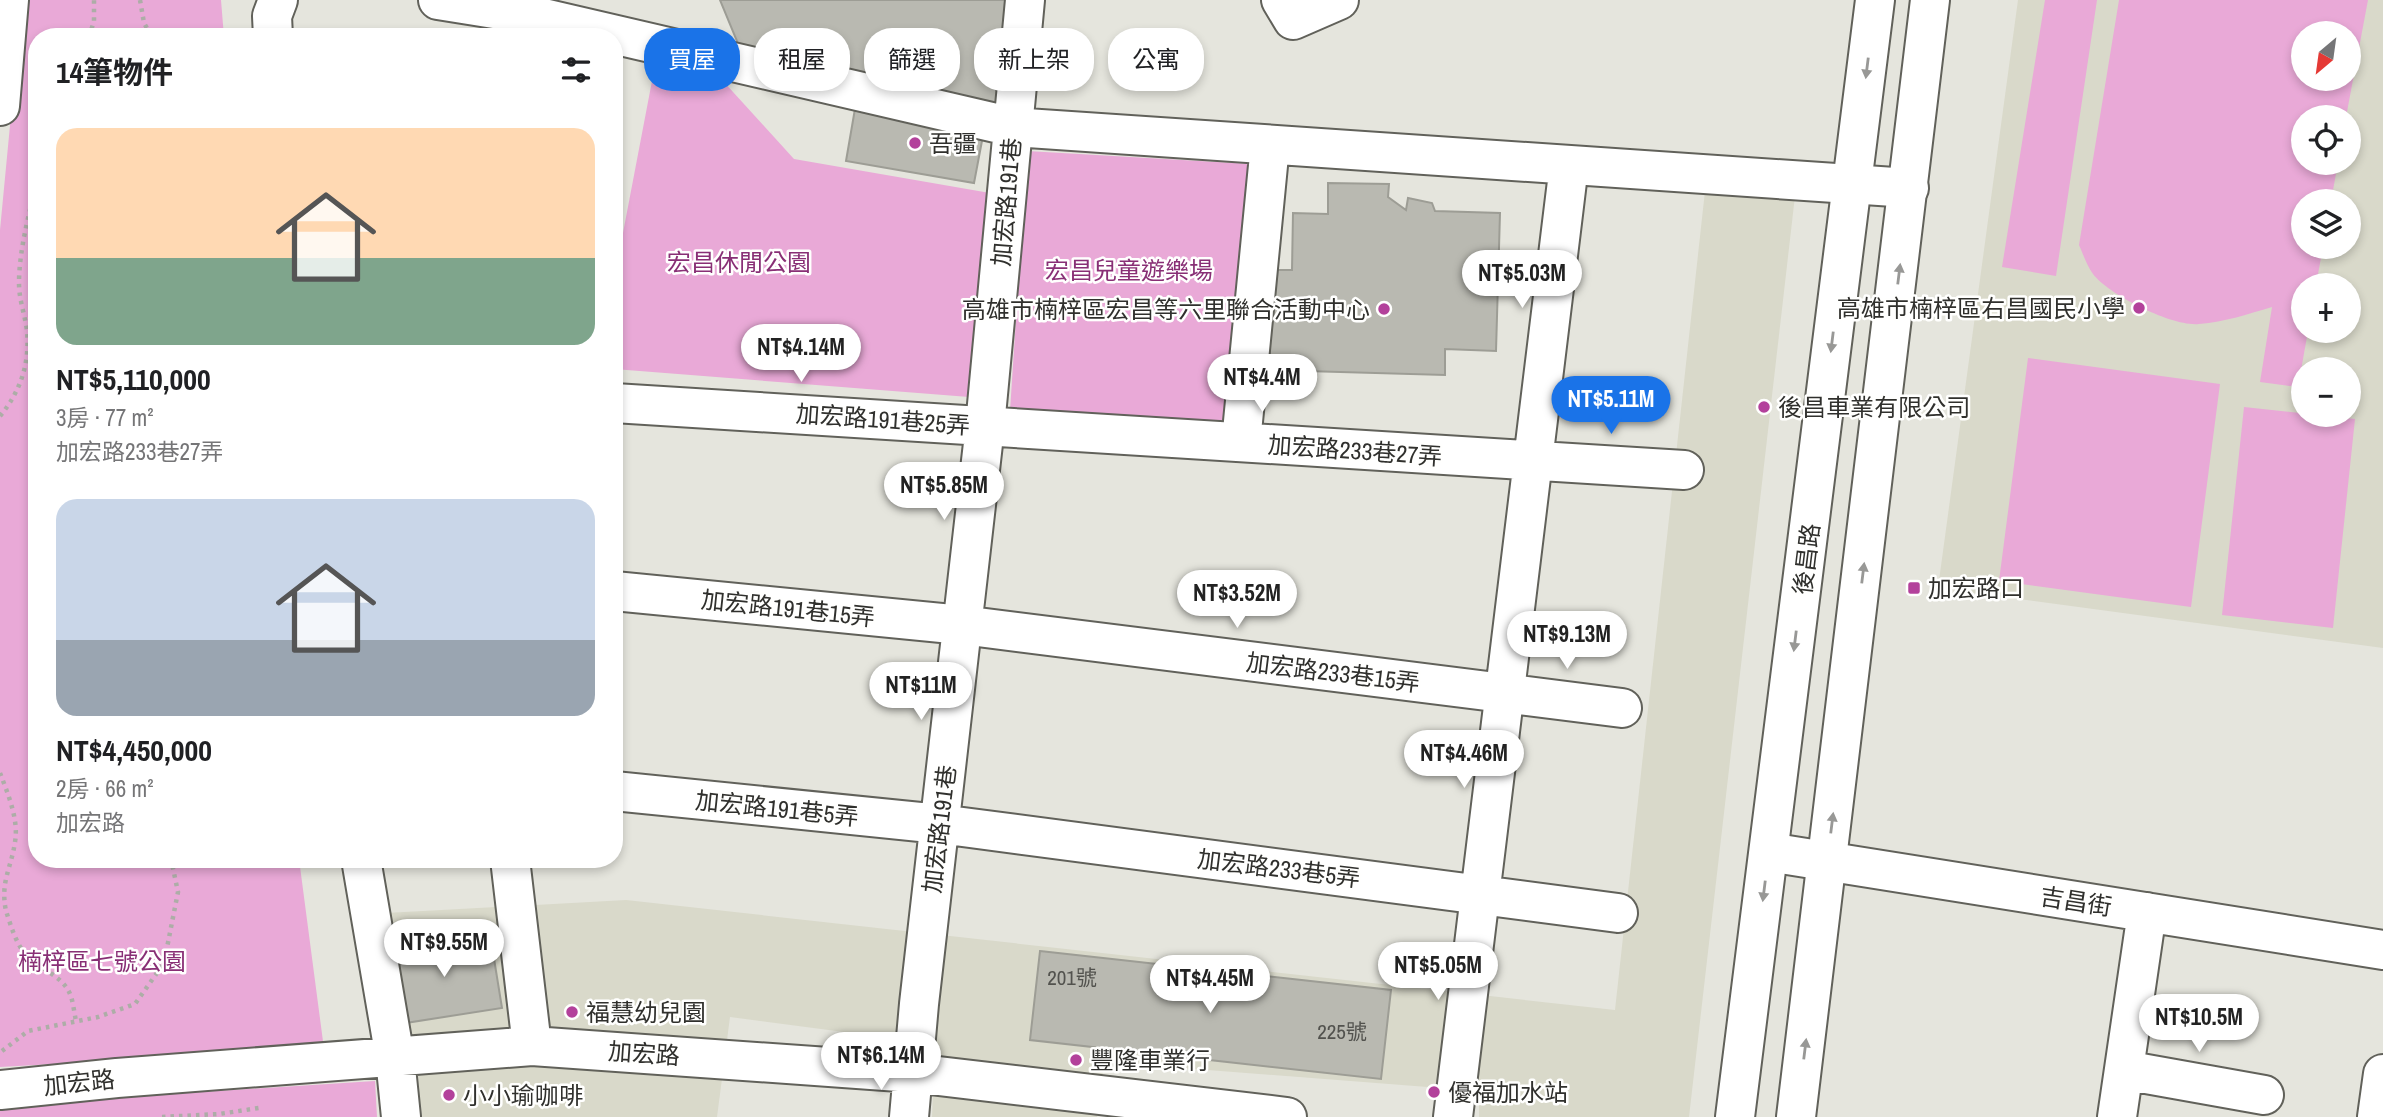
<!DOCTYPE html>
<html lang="zh-TW">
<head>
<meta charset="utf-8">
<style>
	:root { --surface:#fff; --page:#f2f2f2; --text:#202124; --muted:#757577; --accent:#1a73e8 }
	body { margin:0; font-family:"Archivo Narrow","Noto Sans TC",sans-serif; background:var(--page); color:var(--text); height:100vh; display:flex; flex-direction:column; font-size:26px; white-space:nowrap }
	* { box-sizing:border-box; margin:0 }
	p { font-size:23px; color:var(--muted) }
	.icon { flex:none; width:38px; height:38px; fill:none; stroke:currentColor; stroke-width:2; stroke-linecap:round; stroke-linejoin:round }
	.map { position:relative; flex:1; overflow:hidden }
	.panel { position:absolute; left:28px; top:28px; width:595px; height:840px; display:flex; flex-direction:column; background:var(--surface); border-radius:28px; box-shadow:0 4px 10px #0003 }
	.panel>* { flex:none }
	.banner { position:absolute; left:644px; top:28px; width:665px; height:63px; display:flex; gap:14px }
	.needle { width:46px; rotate:209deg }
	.fabs { position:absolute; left:2291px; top:21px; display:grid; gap:14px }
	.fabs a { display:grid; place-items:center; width:70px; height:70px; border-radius:50%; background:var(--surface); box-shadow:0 4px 10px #0003; font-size:35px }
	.price { position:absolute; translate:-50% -60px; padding:0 16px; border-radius:24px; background:#fff; color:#222; font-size:23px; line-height:46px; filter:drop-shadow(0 2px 4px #0008) }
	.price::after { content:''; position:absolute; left:50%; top:42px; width:21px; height:16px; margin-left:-10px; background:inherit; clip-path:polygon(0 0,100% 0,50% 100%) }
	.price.selected { background:var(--accent); color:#fff }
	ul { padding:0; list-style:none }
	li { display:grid; align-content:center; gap:14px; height:371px; padding:0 28px }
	li span { display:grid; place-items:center; height:217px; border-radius:21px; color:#555 }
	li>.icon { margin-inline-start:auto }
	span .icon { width:126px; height:126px; fill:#fffc; stroke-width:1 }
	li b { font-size:30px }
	h2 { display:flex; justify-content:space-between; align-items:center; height:84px; padding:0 28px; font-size:30px }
	.pill { padding:0 24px; border-radius:28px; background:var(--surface); box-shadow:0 4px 10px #0003; font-size:24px; line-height:63px }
	.pill.selected { background:var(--accent); color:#fff }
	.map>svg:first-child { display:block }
	.built { fill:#d9d9ca; fill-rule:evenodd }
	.green { fill:#e9a9d7; fill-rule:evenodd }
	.building { fill:#b9b9b1; stroke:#9d9d95; stroke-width:2 }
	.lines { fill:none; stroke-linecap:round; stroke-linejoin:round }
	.minor-casing { stroke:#61615a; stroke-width:42 }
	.major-casing { stroke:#61615a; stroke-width:42 }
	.path { stroke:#adada7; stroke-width:4.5; stroke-dasharray:3.5 5; stroke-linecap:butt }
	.minor { stroke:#fff; stroke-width:38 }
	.major { stroke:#fff; stroke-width:38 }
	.oneway { fill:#989896 }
	.poi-dot { fill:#b3419b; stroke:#fffffe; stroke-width:2.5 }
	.labels { text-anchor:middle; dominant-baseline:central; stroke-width:5; stroke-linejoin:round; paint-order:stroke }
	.number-label { font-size:21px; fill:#52524e }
	.poi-label { font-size:24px; fill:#30302d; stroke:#fffffe; text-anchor:start }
	.street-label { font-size:24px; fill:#30302d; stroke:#fffffe }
	.park-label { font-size:24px; fill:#882f75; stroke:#fffffe }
</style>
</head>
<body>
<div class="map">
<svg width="2383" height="1117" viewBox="0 0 2383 1117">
	<rect width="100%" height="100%" fill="#e5e5dd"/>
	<path class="built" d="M2018 0H2383V648L1938 588ZM2303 33H2348V79H2303ZM2303 117H2348V163H2303ZM2303 201H2348V247H2303ZM2303 285H2348V331H2303ZM2303 369H2348V415H2303Z
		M1705 191 1795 196 1689 1117H1479V1091L1104 1062 1097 1117H932L935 1044 730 1017 717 1117H415L386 913 626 900 1615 1010Z"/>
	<path class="green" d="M22 0H221L224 37H37V859H299L324 1049 0 1067V230Z
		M2045 0H2097L2056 276 2002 267Z
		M2119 0H2368L2346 117H2303V163H2338L2331 201H2303V247H2323L2316 285H2303V331H2308L2298 387 2260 382 2272 307C2248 314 2225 322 2199 324 2173 327 2109 295 2093 274 2087 266 2083 254 2079 245ZM2348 33V79H2303V33Z
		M656 60 713 70 794 159 990 193 969 397 614 369V280Z
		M1027 151 1251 164 1225 421 1010 411Z
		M2028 358 2220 384 2191 607 1999 581Z
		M2244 407 2355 419 2333 628 2222 615Z
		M375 1081 377 1117H0V1105Z"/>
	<path class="building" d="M720 0H1010L999 110 741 51Z
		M856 103 985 125 974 183 846 161Z
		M1328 183 1389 184 1388 197 1406 210 1408 198 1432 203 1435 211 1500 213 1496 351 1445 349V375L1269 370 1271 270H1292L1293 213 1328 214Z
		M490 934 502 1008 399 1024 387 949Z
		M1040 951 1391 990 1381 1079 1030 1040Z"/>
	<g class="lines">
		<g class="minor-casing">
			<path id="minor" d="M438 0 526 14 1013 127 1909 188
				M1281 0 1293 20 1339 0
				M273 37 272 16 278 0
				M0 106 9 0
				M614 403 1684 470
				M1241 442 1270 145
				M614 591 962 625 1622 708
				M614 791 940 824 1618 913
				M1769 852 2383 950
				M361 859 395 1058 401 1117
				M510 859 532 1046
				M2124 1070 2264 1095
				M0 1090 117 1078 532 1046 913 1073 1287 1117
				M909 1117 919 1004 985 426 1025 0
				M1453 1117 1569 165
				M2117 1117 2147 912
				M2377 1117 2383 1074"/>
		</g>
		<g class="major-casing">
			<path id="major" d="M1735 1117 1875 0
				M1796 1117 1930 0"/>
		</g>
		<path class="path" d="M140 0 144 23 152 37
			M89 37 94 21V0
			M0 416C20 392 30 364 27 331 25 315 19 300 19 283 19 251 29 213 37 182
			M0 773C8 794 19 820 15 842 11 869 0 882 6 911 11 926 17 948 30 959 41 968 61 977 68 990 73 998 74 1012 76 1021
			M2 1051 28 1031 98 1017 135 1004 164 963 178 892 171 859
			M162 1117 219 1114 259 1108"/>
		<use href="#minor" class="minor"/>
		<use href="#major" class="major"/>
	</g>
	<defs><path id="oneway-solid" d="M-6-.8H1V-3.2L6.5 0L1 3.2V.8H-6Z" transform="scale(1.75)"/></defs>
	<g class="oneway">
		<use href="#oneway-solid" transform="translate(1867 68) rotate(97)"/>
		<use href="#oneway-solid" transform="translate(1899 274) rotate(-83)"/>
		<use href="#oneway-solid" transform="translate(1832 342) rotate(97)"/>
		<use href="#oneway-solid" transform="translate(1863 573) rotate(-83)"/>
		<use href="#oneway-solid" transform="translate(1795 641) rotate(97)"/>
		<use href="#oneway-solid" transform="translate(1832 823) rotate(-83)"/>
		<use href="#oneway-solid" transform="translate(1764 891) rotate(97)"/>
		<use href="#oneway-solid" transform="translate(1805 1049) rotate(-83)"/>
	</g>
	<g class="poi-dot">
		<circle cx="915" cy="143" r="7"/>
		<circle cx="2139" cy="308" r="7"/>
		<circle cx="1384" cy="309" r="7"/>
		<circle cx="1764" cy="407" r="7"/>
		<rect x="1907" y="581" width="14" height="14" rx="3.5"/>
		<circle cx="572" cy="1012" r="7"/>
		<circle cx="1076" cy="1060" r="7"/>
		<circle cx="1434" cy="1092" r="7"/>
		<circle cx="449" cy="1095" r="7"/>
	</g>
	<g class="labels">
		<g class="number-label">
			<text x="1072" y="977">201號</text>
			<text x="1342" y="1031">225號</text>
		</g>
		<g class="poi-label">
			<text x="929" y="143">吾疆</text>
			<text x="2125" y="308" text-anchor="end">高雄市楠梓區右昌國民小學</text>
			<text x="1370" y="309" text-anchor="end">高雄市楠梓區宏昌等六里聯合活動中心</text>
			<text x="1778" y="407">後昌車業有限公司</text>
			<text x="1928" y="588">加宏路口</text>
			<text x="586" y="1012">福慧幼兒園</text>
			<text x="1090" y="1060">豐隆車業行</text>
			<text x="1448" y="1092">優福加水站</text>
			<text x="463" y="1095">小小瑜咖啡</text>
		</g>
		<g class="street-label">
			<text transform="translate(1006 202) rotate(-85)">加宏路191巷</text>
			<text transform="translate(883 419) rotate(4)">加宏路191巷25弄</text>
			<text transform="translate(1355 450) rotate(4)">加宏路233巷27弄</text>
			<text transform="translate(1806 559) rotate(-83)">後昌路</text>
			<text transform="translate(788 608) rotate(6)">加宏路191巷15弄</text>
			<text transform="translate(1333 672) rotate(7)">加宏路233巷15弄</text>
			<text transform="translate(777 808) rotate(6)">加宏路191巷5弄</text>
			<text transform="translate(939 829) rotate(-83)">加宏路191巷</text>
			<text transform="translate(1279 868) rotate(7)">加宏路233巷5弄</text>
			<text transform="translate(2076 901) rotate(9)">吉昌街</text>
			<text transform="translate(644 1053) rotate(4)">加宏路</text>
			<text transform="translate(79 1082) rotate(-6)">加宏路</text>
		</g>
		<g class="park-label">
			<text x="739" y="262">宏昌休閒公園</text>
			<text x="1129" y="270">宏昌兒童遊樂場</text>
			<text x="102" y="961">楠梓區七號公園</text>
		</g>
	</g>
</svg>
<div class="fabs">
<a><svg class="needle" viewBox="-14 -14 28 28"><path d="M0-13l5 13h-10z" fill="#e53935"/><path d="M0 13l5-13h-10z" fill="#757577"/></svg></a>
<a><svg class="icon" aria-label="locate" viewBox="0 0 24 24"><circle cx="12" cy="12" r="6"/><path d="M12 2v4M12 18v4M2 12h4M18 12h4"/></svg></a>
<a><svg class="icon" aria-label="layers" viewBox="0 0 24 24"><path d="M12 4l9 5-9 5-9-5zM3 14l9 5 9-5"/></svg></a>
<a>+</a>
<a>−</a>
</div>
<b class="price" style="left:1522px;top:310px">NT$5.03M</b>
<b class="price" style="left:801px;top:384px">NT$4.14M</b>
<b class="price" style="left:1262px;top:414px">NT$4.4M</b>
<b class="price selected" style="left:1611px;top:436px">NT$5.11M</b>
<b class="price" style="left:944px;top:522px">NT$5.85M</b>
<b class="price" style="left:1237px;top:630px">NT$3.52M</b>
<b class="price" style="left:1567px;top:671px">NT$9.13M</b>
<b class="price" style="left:921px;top:722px">NT$11M</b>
<b class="price" style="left:1464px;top:790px">NT$4.46M</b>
<b class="price" style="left:444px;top:979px">NT$9.55M</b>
<b class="price" style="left:1438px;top:1002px">NT$5.05M</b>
<b class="price" style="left:1210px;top:1015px">NT$4.45M</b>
<b class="price" style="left:2199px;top:1054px">NT$10.5M</b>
<b class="price" style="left:881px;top:1092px">NT$6.14M</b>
<div class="banner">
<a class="pill selected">買屋</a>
<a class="pill">租屋</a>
<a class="pill">篩選</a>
<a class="pill">新上架</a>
<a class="pill">公寓</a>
</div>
<section class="panel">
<h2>14筆物件<svg class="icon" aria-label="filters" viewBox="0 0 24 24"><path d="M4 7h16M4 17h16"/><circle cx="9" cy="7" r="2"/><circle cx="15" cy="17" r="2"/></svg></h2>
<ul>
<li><span style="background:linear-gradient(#ffd9b3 60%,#7fa58c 0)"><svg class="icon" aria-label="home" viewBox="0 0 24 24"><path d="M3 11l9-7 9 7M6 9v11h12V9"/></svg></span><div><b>NT$5,110,000</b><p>3房 · 77 m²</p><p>加宏路233巷27弄</p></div></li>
<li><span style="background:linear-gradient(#c9d6e8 65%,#9aa5b1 0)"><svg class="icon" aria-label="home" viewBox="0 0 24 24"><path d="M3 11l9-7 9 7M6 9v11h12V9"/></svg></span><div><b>NT$4,450,000</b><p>2房 · 66 m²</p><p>加宏路</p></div></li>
</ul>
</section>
</div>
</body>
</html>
